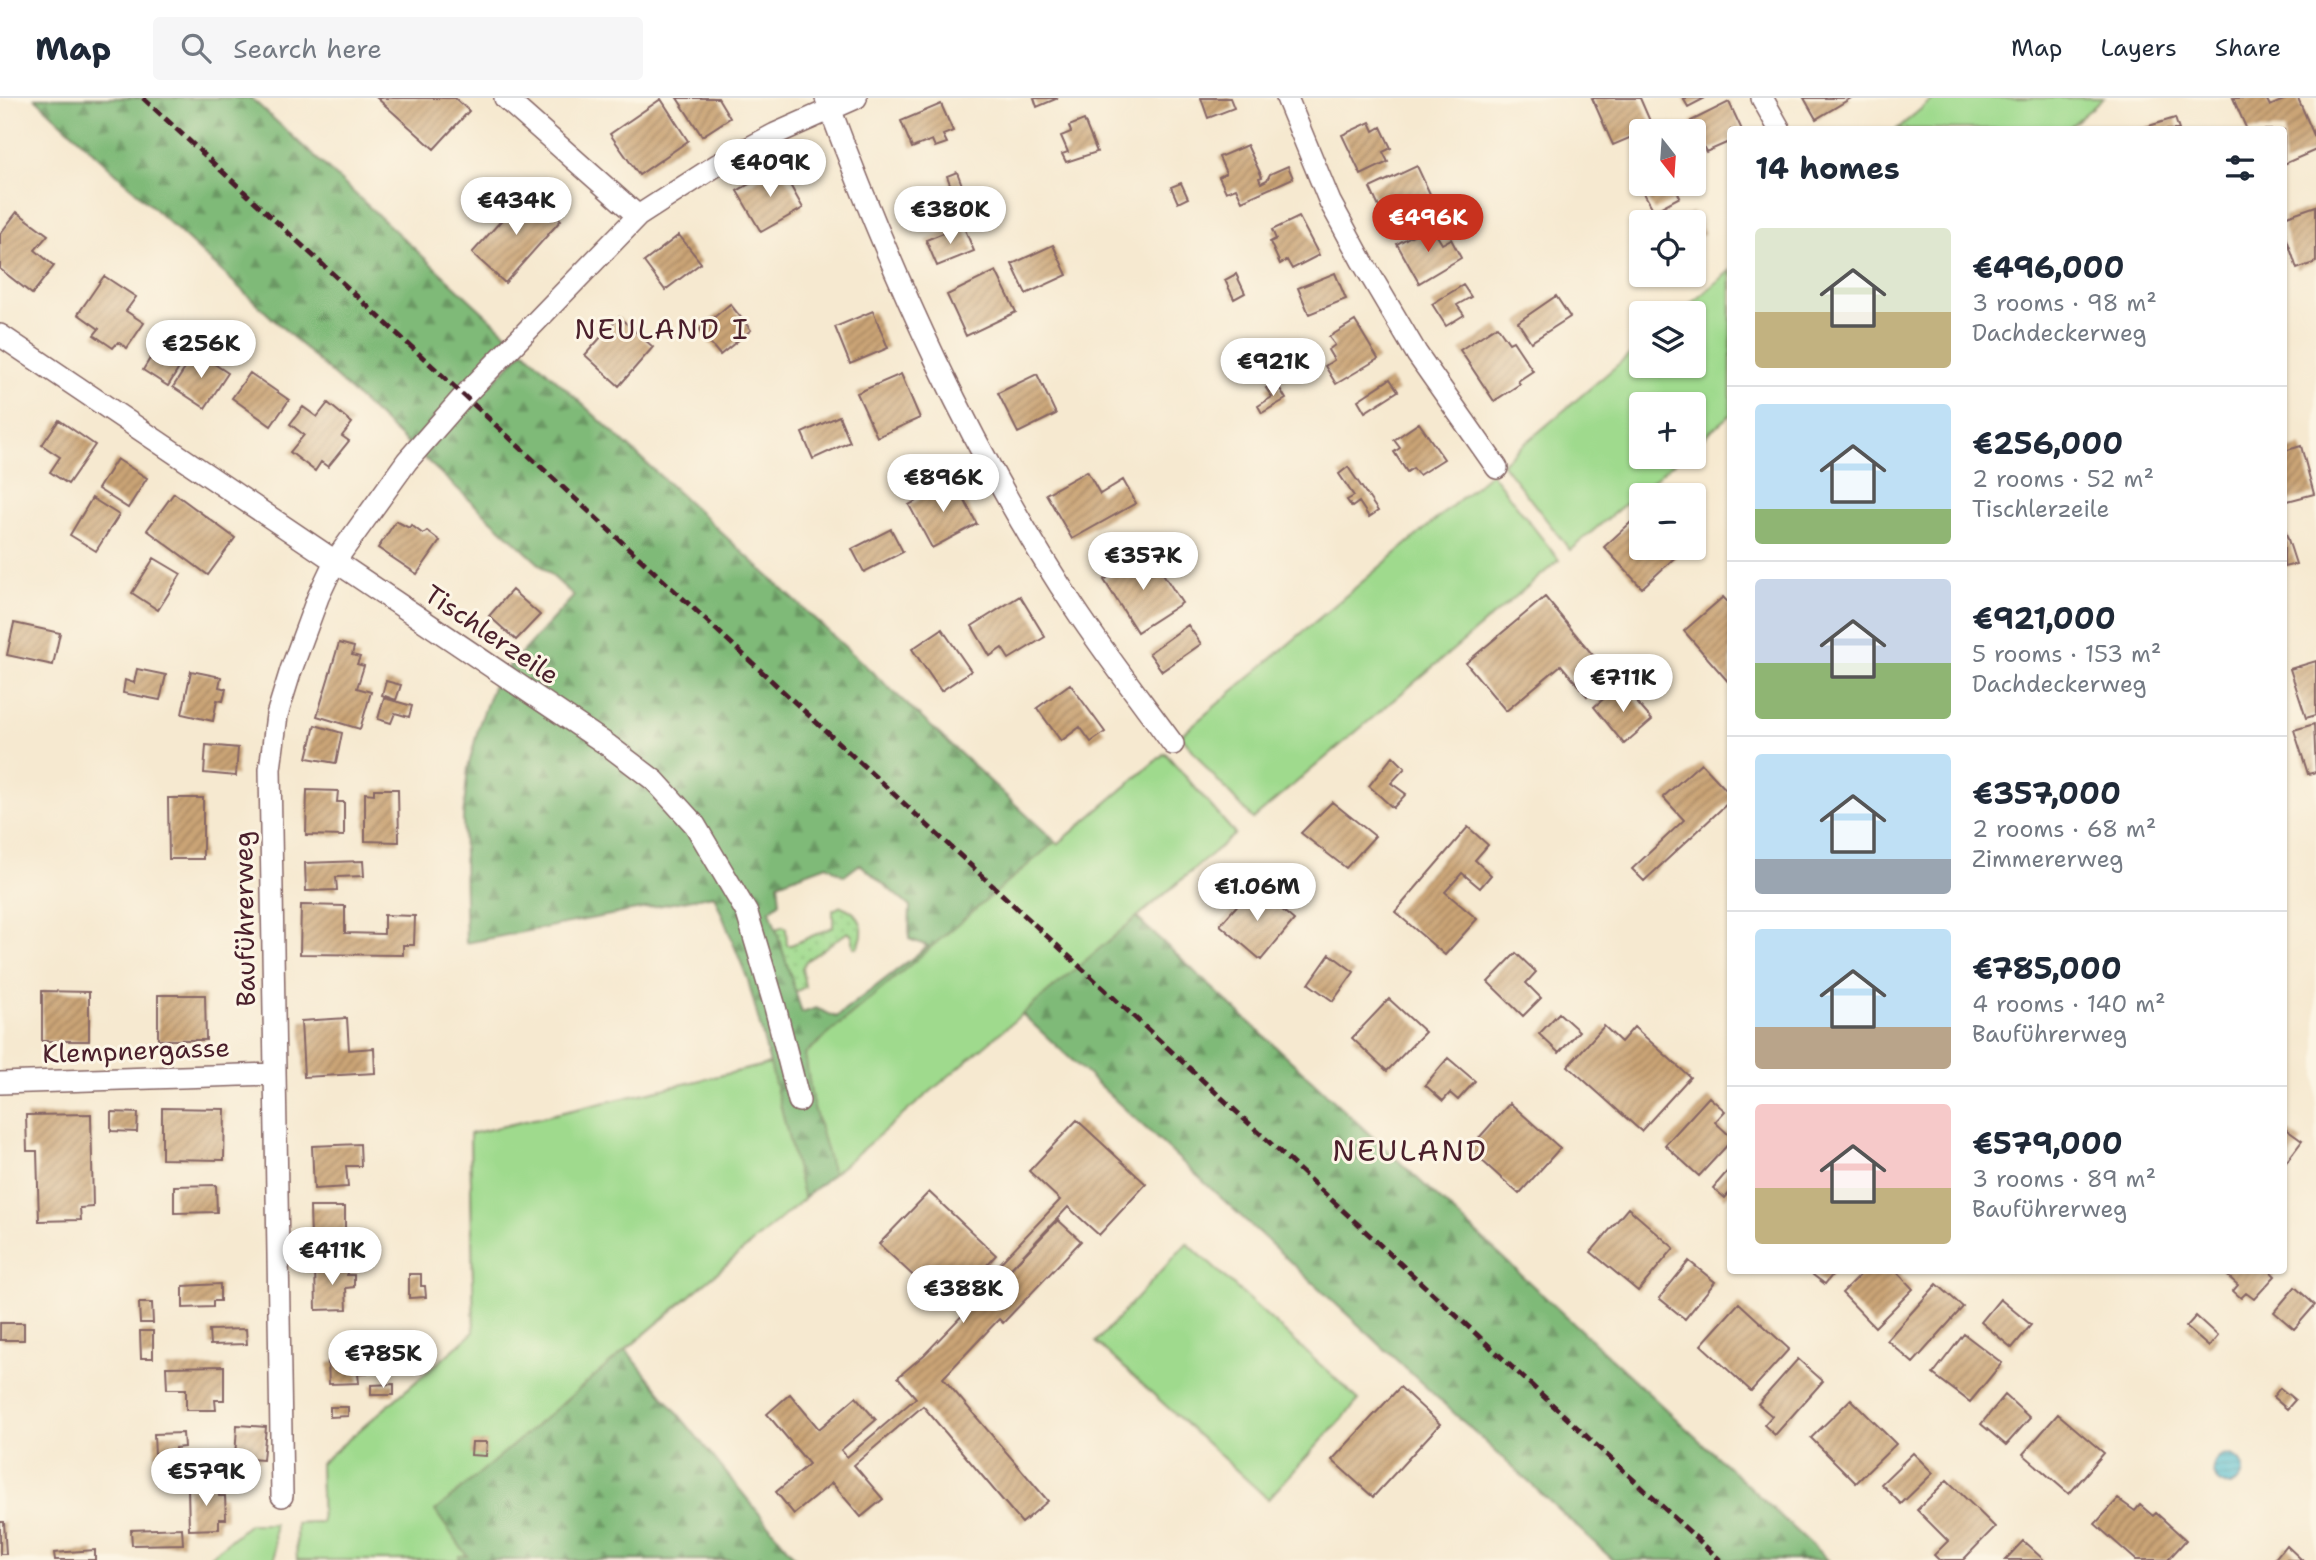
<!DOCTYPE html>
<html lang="en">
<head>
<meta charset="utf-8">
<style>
	:root { --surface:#fff; --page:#f6f6f7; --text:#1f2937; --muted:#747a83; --line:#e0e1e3; --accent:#c8321e }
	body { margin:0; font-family:"Shantell Sans",sans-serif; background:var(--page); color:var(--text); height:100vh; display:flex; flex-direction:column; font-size:26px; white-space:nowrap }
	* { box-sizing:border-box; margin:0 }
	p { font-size:23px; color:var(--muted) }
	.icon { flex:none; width:38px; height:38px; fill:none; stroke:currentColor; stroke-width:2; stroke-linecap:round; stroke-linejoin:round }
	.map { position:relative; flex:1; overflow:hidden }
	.sheet { position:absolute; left:1727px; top:28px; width:560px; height:1148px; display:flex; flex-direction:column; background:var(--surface); border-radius:7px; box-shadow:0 2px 5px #0004 }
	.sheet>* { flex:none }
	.needle { width:46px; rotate:163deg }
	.buttons { position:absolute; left:1629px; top:21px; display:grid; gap:14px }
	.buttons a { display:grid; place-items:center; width:77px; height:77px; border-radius:7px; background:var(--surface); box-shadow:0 2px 5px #0004; font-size:35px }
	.price { position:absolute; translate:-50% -60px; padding:0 16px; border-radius:24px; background:#fff; color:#222; font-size:23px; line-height:46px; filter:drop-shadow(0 2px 4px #0008) }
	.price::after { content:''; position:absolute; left:50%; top:42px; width:21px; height:16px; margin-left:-10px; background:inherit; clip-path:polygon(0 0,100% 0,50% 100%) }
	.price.selected { background:var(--accent); color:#fff }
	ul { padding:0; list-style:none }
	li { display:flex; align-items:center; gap:21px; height:175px; padding:0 28px }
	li+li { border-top:2px solid var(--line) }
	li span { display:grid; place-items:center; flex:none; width:196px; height:140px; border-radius:7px; color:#555 }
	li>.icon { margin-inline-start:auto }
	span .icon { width:84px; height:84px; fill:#fffc; stroke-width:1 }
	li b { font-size:30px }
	h2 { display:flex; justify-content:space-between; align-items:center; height:84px; padding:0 28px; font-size:30px }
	header { display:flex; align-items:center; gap:42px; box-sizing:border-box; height:98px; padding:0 35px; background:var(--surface); border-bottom:2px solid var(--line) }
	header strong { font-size:33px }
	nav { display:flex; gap:38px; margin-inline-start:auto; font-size:24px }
	.search { width:490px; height:63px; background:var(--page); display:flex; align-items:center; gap:18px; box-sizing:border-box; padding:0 24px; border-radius:7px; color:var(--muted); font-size:26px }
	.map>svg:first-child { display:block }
	.grass { fill:url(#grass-dots); stroke:#747c5c; stroke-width:2 }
	.forest { fill:url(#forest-firs); stroke:#646c52; stroke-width:2; fill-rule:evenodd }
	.park { fill:#9fda8d; stroke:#747c5c; stroke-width:2 }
	.water { fill:url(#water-rules); stroke:#4e6e7d; stroke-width:2 }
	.building { fill:url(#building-hatch) }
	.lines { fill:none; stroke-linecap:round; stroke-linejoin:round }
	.minor-casing { stroke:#866665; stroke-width:24 }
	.minor { stroke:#fff; stroke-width:21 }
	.rail { stroke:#4a1f2b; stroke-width:5; stroke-dasharray:10 5; stroke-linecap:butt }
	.labels { text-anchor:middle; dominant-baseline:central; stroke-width:6; stroke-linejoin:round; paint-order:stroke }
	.street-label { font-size:26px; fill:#4a1f2b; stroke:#fcf5e5 }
	.neighbourhood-label { font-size:28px; letter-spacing:2px; fill:#4a1f2b; stroke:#fcf5e5 }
	.quarter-label { font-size:30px; letter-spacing:2px; fill:#4a1f2b; stroke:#fcf5e5 }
</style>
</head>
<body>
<header>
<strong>Map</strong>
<div class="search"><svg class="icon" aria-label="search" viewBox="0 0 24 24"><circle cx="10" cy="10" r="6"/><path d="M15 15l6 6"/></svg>Search here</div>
<nav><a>Map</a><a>Layers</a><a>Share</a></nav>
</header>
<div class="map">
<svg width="2316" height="1462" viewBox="0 0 2316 1462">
	<defs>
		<pattern id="grass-dots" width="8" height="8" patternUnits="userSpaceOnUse" patternTransform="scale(1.75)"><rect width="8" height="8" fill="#9fda8d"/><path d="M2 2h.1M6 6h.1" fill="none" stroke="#8abb7a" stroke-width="1.8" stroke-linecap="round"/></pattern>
		<pattern id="forest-firs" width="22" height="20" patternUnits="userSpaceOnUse" patternTransform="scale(1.75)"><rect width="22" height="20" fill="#7fba78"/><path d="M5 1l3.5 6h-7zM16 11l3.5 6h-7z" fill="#6a9763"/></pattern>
		<pattern id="water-rules" width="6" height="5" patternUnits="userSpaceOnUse" patternTransform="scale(1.75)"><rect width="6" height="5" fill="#52bdcf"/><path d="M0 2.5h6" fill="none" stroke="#4699a8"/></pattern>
		<pattern id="building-hatch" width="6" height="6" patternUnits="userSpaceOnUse" patternTransform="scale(1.75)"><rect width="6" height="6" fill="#caa476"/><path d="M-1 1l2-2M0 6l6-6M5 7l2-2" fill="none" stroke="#a68561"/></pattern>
	</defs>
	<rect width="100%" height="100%" fill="#fcf5e5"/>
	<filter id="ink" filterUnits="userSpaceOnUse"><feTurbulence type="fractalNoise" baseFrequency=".0143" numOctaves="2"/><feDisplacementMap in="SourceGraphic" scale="14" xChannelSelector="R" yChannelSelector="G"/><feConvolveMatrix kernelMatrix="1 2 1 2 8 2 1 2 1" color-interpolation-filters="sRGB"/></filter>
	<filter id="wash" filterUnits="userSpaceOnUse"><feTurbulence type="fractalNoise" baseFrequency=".00686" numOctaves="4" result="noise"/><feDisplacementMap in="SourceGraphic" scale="28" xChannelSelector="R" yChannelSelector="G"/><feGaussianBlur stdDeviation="1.57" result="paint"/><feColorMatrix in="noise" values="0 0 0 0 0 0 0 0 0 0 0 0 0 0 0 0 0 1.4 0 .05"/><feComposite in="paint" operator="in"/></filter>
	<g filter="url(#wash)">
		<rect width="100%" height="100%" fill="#f6e9d0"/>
		<path class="grass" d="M841 808C861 815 868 832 857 850L854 849 852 838 848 834 806 863 802 870 805 889 793 895 774 832 783 828 786 830 787 847H791L833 829V812Z"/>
		<path class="forest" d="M35 0H251L508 237 410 348Z
			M524 252 1058 746 1165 655 1235 736 1137 820 1828 1462H1613L1021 915 626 1252 797 1462H459L458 1458 466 1457 297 1462 296 1425 322 1424 320 1366 474 1234 470 1036 770 966 748 882 714 797 466 845 463 720 468 670 479 627 495 583 574 498 422 358ZM860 766 910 809 909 841 928 848 836 919 816 910 802 915 770 812 780 804 778 785 827 767 844 778Z"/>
		<path class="park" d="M1934 0H2104L2067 31H1897Z
			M1731 172V316L1694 347V306H1642V359H1681L1570 452 1502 365 1641 247 1642 268H1694V215H1680Z
			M1491 375 1559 462 1253 721 1209 673 1181 637Z
			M1165 655 1235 736 833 1076 812 1002 805 956 1055 744 1058 746Z
			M770 966 804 1101 435 1413 467 1458H459V1462H297L296 1425 322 1424 320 1366 474 1234 470 1036Z
			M1187 1145 1359 1302 1268 1401 1096 1244Z
			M249 1426H274L275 1462H206Z"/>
		<path class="water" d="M2213 1372a15 15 0 1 1 30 0a15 15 0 1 1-30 0Z"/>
		<g id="blocks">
			<path class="building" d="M377 0H455L469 13 434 51Z
				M677 0H718L730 20 702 38Z
				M1034 0H1058L1037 9Z
				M1201 0H1230L1234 10 1208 20Z
				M1592 0H1640L1653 30 1613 47Z
				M1683 0H1705L1688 9Z
				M1804 0H1851L1816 21Z
				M2233 0H2266L2270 8 2288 0H2298L2316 42V52L2284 66V32H2247Z
				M661 1 688 43 639 77 610 36Z
				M1729 4 1742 32H1731V43L1706 54 1691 23Z
				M941 6 953 33 943 37 947 45 935 49 932 42 912 50 901 23Z
				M2175 20 2179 32H2140L2139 31Z
				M1084 22 1097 54 1066 64 1062 56 1068 54 1061 38 1071 34 1069 28Z
				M1370 24 1374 33 1381 29 1391 50 1383 54 1388 64 1361 77 1342 37Z
				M1247 47 1262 79 1259 80 1261 85 1267 82 1270 76 1288 68 1293 80 1242 103 1236 90 1226 94 1219 79 1226 75 1219 59Z
				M1417 68 1431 98 1384 120 1370 90Z
				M780 69 803 110 761 134 737 93Z
				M957 74 967 100 957 104 947 78Z
				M1181 85 1188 100 1178 105 1171 89Z
				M1645 86H1673L1680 99 1654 113 1640 88Z
				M528 93 561 122 505 185 472 155Z
				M2316 108V164L2297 171 2284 132V119Z
				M17 114 48 137 35 152 54 168 32 196 0 171V136Z
				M1692 114 1705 135 1696 141 1694 124H1676Z
				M1299 119 1319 157 1292 171 1287 162 1280 166 1270 144 1276 141 1272 132Z
				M963 127 974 153 937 168 926 142Z
				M1424 131 1429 140 1436 136 1442 146 1451 141 1461 160 1419 185 1397 146Z
				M679 137 701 165 665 192 644 164Z
				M1053 147 1067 177 1026 196 1012 166Z
				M996 173 1016 214 966 238 947 197Z
				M1335 175 1346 201 1309 216 1298 190Z
				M1236 176 1245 195 1234 201 1225 182Z
				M104 178 136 199 126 213 144 225 127 250 118 244 113 250 94 237 99 231 78 216Z
				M1463 187 1471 199 1457 207 1464 217 1446 228 1432 206Z
				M1556 198 1570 219 1531 244 1518 224Z
				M730 206 751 232 720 257 699 232Z
				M873 213 888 250 850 266 835 229Z
				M619 219 653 249 619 288 585 257Z
				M1355 223 1378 261 1336 286 1325 268 1334 262 1328 252 1335 247 1329 239Z
				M1497 228 1509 245 1513 243 1533 273 1518 283 1520 286 1494 303 1460 252Z
				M163 239 189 254 168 288 143 272Z
				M196 254 228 275 205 310 173 289Z
				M250 275 289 302 271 328 232 300Z
				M901 276 920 320 877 339 857 295Z
				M1037 276 1056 316 1018 335 998 295Z
				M1390 281 1398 293 1365 314 1358 302Z
				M1276 284 1286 301 1262 315 1258 308 1272 299 1266 290Z
				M328 305 352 325 342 338 349 343 328 369 321 364 315 373 290 354 304 337 290 326 303 309 317 319Z
				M839 318 850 344 813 361 802 335Z
				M59 322 95 347 68 386 50 374 60 359 42 347Z
				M1419 325 1444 361 1419 377 1413 370 1407 374 1394 354 1400 350 1394 342Z
				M2301 348 2314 396 2284 404V353Z
				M117 361 147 380 128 410 98 391Z
				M1348 369 1378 413 1369 419 1359 404 1352 409 1347 402 1354 398 1339 376Z
				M1087 373 1100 396 1123 382 1136 405 1072 441 1046 396Z
				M954 382 977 426 932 450 909 407Z
				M174 395 235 440 208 477 147 432Z
				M92 400 119 417 96 453 70 437Z
				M1642 414V450H1685L1642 490 1604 449Z
				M396 423 409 430 411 427 423 436 427 433 440 443 417 476 378 450Z
				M2284 429 2296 466 2284 469Z
				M891 431 903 454 864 474 852 451Z
				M1149 454 1182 505 1137 534 1104 482Z
				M154 460 181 476 158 512 132 495Z
				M512 492 540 517 516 542 489 518Z
				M1020 498 1045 539 1009 561 1002 550 990 558 972 528Z
				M1545 499 1610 578 1587 598 1561 567 1506 613 1466 565Z
				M1723 499 1731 508V587L1684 533Z
				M14 525 60 535 53 567 7 557Z
				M1188 527 1201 546 1162 573 1149 555Z
				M942 531 971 573 941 593 912 551Z
				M339 545 354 549 352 557 360 559 357 566 364 568 357 590 371 594 360 631 317 618Z
				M2316 563V617L2306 620 2290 571Z
				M137 571 166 577 160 602 123 595 125 582 134 585Z
				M191 573 221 579 219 589 226 591 223 603 217 602 213 623 182 616Z
				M386 583 401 587 396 602 382 597Z
				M1070 586 1105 634 1091 644 1080 629 1061 643 1037 610Z
				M1621 586 1652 622 1624 646 1594 609Z
				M384 600 412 608 409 619 395 615 391 625 378 621Z
				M2314 626 2316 674 2308 676 2294 632Z
				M315 627 342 635 336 665 307 660Z
				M206 647 238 650 236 678 204 675Z
				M1393 658 1405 670 1391 685 1406 696 1393 710 1369 688Z
				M1701 665 1731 697V702L1644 783 1632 771 1684 722 1663 699Z
				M374 691H398L399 744 365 743V695L374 696Z
				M307 692 338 693 337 704H344V738L306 737Z
				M168 700H203V761H169Z
				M1332 704 1375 738 1346 770 1301 735Z
				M1468 729 1488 747 1475 762 1491 777 1480 790 1462 775 1445 794 1477 821 1445 857 1395 814Z
				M363 763 364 778 336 779 337 792 306 793 305 765Z
				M1254 788 1294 822 1261 862 1220 827Z
				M301 807 345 808V835L384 836V817L415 818 414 847H403V857L300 856Z
				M1516 855 1536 874 1526 885 1541 900 1523 918 1488 884Z
				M1330 856 1354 874 1333 903 1309 886Z
				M42 893 89 894V943H42Z
				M158 897H205L206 942H158Z
				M1389 901 1425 934 1387 973 1352 940Z
				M1559 915 1579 933 1559 955 1539 936Z
				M347 920 349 952 374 950 375 975 304 979 301 923Z
				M1604 928 1621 944 1634 929 1690 979 1641 1033 1568 968Z
				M1448 960 1475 983 1458 1002 1450 995 1443 1003 1425 987Z
				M1709 999 1725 1013 1715 1024 1731 1039V1043L1699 1078 1665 1047Z
				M1510 1005 1560 1050 1519 1096 1469 1051Z
				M162 1010 225 1011 224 1062 162 1061Z
				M111 1014 138 1015 137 1034 111 1033Z
				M91 1016 93 1109 80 1110 81 1122 39 1123 37 1053H27L26 1017Z
				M1077 1022 1146 1086 1099 1137 1068 1109 1001 1181 1058 1122 1081 1143 1003 1225 999 1221 943 1280 1048 1403 1022 1425 923 1308 854 1367 883 1401 861 1419 832 1385 794 1416 776 1394 809 1366 767 1316 790 1296 819 1331 856 1299 876 1322 841 1352 847 1359 916 1300 898 1279 924 1257 975 1204 965 1194 949 1211 879 1146 929 1094 996 1157 985 1169 991 1175 1060 1102 1029 1073Z
				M2284 1030 2302 1043 2284 1067Z
				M360 1046 361 1068H346L348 1089 314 1091 312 1048Z
				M1731 1069V1093L1725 1100 1713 1090Z
				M216 1087 217 1114 174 1115V1088Z
				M310 1109H345V1140H311Z
				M1628 1110 1674 1150 1638 1193 1591 1154Z
				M1689 1163 1715 1184 1685 1221 1659 1200Z
				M346 1167 347 1177H354V1189L346 1190 347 1211 316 1212 315 1168Z
				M1817 1172H1836L1825 1186 1813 1177Z
				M1865 1172H1895L1913 1191 1875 1229 1842 1195Z
				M2221 1172H2269L2275 1178 2254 1201 2246 1195 2241 1200 2233 1193 2238 1187Z
				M409 1176H421V1188H425L426 1199 409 1200Z
				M220 1186V1203H213V1209L183 1210V1188Z
				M1937 1186 1963 1209 1913 1265 1887 1242Z
				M2295 1189 2315 1207 2294 1231 2274 1214Z
				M2000 1201 2031 1227 2012 1250 1981 1224Z
				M139 1205H152L153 1225H140Z
				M1739 1205 1789 1251 1751 1293 1701 1247Z
				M2196 1218 2218 1238 2209 1249 2186 1229Z
				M0 1225H24V1242H0Z
				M246 1231 247 1246 210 1247 209 1232Z
				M140 1233H153V1260H141Z
				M1964 1236 2002 1265 1970 1304 1933 1276Z
				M1798 1261 1823 1283 1775 1337 1764 1327 1772 1318 1758 1306Z
				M366 1263 367 1276H358L359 1285 329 1286 328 1264Z
				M224 1268V1302H215L216 1312H186V1291H167L166 1269Z
				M394 1286V1297H371V1287Z
				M1400 1289 1440 1326 1373 1399 1332 1362Z
				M2280 1290 2295 1302 2287 1311 2273 1299Z
				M2005 1297 2030 1320 2006 1347 1981 1326Z
				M1851 1301 1896 1346 1856 1385 1811 1340Z
				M330 1309H348V1318L330 1319Z
				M2058 1316 2104 1355 2069 1396 2023 1356Z
				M237 1327 266 1329 263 1362 235 1360Z
				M183 1335 184 1349 175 1350V1353H171V1358H155L154 1336Z
				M472 1344H487L486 1358 471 1357Z
				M1913 1355 1933 1375 1901 1406 1881 1386Z
				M1947 1382 1995 1429 1963 1462H1939L1934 1457 1948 1443 1917 1412Z
				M218 1388 219 1398H225L226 1421H219V1431L189 1432 188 1389Z
				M2118 1401 2135 1413 2140 1407 2153 1418 2156 1415 2186 1442 2168 1462H2136L2095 1426Z
				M0 1424H4L6 1456H0Z
				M182 1430 183 1446 132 1447 131 1432Z
				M2023 1443 2044 1462H2005Z
				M2286 1447 2302 1462H2274Z
				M95 1452V1462H55L54 1455Z"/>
		</g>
	</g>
	<g filter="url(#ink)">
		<use href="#blocks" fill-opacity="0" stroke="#866665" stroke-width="2"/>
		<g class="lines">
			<g class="minor-casing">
				<path id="minor" d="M505 0 638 118
					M826 0C892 177 969 350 1074 509 1105 556 1140 601 1173 646
					M1287 0 1330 104 1362 163 1417 256 1497 370
					M1762 0 1780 32
					M0 237 609 648 655 683 695 727 747 815 775 909 799 1003
					M0 985 274 976
					M282 1398 270 671 277 617 291 572 318 499 335 463 407 363 464 298 638 118 717 67 775 36 856 0"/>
			</g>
			<use href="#minor" class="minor"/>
			<path class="rail" d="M143 0 1720 1462"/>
		</g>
	</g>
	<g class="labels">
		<g class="street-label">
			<text transform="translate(492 536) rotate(34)">Tischlerzeile</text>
			<text transform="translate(244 821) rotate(-91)">Bauführerweg</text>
			<text transform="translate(136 952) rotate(-2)">Klempnergasse</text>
		</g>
		<g class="neighbourhood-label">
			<text x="662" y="231">NEULAND I</text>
		</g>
		<g class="quarter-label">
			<text x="1410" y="1052">NEULAND</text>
		</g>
	</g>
</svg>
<div class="buttons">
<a><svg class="needle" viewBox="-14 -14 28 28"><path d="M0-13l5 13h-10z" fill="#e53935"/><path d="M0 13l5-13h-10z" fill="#747a83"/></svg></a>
<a><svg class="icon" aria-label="locate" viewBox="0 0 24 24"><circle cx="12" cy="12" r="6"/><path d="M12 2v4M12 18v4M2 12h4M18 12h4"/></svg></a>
<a><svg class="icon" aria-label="layers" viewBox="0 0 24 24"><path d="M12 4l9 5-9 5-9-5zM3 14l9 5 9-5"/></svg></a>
<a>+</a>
<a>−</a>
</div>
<b class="price" style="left:770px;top:101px">€409K</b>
<b class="price" style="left:516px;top:139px">€434K</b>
<b class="price" style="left:950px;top:148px">€380K</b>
<b class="price selected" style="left:1428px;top:156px">€496K</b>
<b class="price" style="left:201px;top:282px">€256K</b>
<b class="price" style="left:1273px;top:300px">€921K</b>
<b class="price" style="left:943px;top:416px">€896K</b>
<b class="price" style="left:1143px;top:494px">€357K</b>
<b class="price" style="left:1623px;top:616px">€711K</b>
<b class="price" style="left:1257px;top:825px">€1.06M</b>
<b class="price" style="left:332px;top:1189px">€411K</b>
<b class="price" style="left:963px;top:1227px">€388K</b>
<b class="price" style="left:383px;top:1292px">€785K</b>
<b class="price" style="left:206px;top:1410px">€579K</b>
<section class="sheet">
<h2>14 homes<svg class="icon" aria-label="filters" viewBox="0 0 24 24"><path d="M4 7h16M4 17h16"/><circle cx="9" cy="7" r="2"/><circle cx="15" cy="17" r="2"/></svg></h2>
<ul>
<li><span style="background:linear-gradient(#dfe7d0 60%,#c2b280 0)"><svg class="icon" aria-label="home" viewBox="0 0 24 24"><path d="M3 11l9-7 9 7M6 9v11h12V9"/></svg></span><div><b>€496,000</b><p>3 rooms · 98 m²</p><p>Dachdeckerweg</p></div></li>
<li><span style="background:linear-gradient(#bfe0f5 75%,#8fb573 0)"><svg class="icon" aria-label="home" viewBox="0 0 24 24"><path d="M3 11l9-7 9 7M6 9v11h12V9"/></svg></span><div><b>€256,000</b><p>2 rooms · 52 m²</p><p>Tischlerzeile</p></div></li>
<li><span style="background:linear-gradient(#c9d6e8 60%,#8fb573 0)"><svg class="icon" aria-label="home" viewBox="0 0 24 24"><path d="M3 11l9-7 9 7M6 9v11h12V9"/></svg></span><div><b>€921,000</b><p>5 rooms · 153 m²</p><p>Dachdeckerweg</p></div></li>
<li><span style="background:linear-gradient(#bfe0f5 75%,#9aa5b1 0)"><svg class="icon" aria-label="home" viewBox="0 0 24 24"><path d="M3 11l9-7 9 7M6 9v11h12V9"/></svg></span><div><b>€357,000</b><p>2 rooms · 68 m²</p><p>Zimmererweg</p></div></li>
<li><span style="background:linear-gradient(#bfe0f5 70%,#b9a48a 0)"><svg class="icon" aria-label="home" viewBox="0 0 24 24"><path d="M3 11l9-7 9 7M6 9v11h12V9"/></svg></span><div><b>€785,000</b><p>4 rooms · 140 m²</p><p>Bauführerweg</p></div></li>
<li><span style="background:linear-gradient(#f6c9c9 60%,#c2b280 0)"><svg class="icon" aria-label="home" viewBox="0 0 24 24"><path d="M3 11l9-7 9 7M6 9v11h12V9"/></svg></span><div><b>€579,000</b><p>3 rooms · 89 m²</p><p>Bauführerweg</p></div></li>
</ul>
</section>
</div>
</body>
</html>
